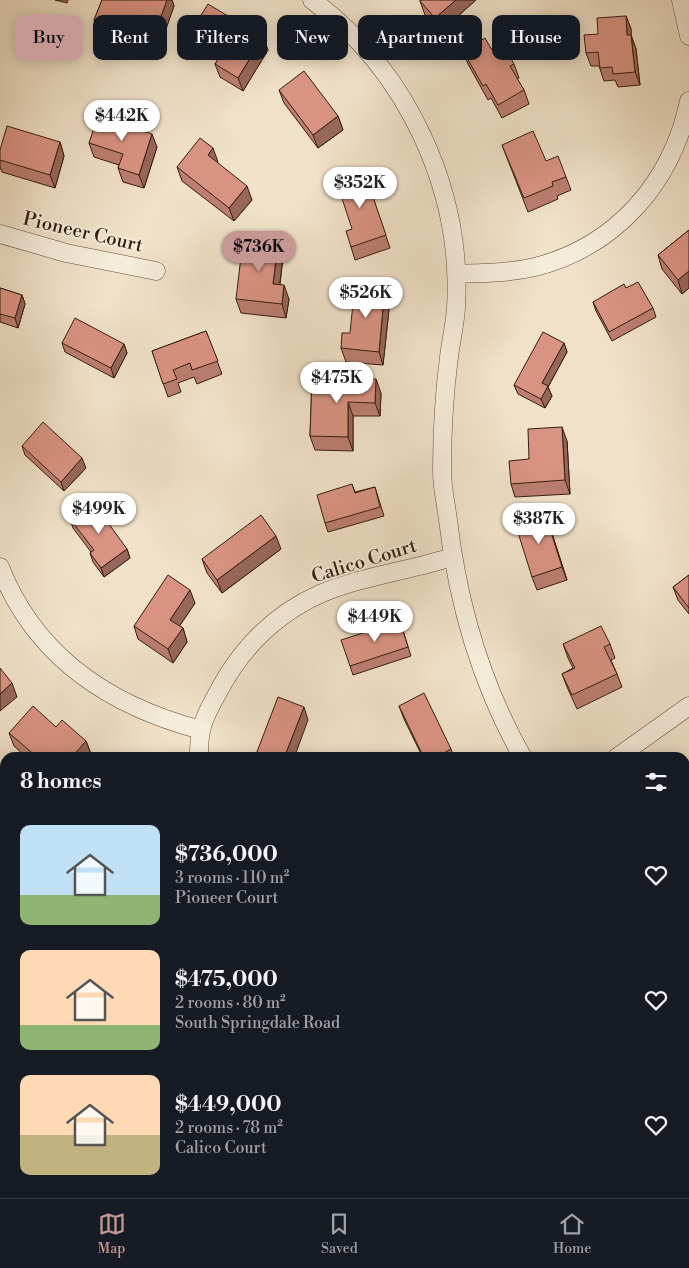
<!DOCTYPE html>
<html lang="en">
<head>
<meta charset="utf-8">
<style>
	:root { --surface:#171b24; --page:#242831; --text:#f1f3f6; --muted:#9ea1a6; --line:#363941; --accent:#c59692 }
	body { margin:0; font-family:"Libre Bodoni",serif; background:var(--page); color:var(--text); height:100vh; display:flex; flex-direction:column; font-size:19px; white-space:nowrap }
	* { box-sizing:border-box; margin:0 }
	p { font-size:16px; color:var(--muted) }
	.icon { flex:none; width:28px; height:28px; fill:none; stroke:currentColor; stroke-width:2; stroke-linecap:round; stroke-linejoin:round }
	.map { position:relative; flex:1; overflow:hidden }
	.sheet { position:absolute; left:0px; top:752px; width:690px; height:446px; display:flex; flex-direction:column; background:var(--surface); border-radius:15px 15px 0 0; box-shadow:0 2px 12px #0003 }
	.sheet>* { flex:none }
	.guide { position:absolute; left:15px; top:15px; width:660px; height:45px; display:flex; gap:10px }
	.price { position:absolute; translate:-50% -42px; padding:0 11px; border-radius:18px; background:#fff; color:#222; font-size:16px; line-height:32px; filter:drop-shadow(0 1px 2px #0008) }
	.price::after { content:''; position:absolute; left:50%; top:30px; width:15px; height:11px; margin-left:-8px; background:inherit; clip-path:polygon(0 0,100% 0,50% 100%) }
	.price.current { background:var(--accent); color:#111 }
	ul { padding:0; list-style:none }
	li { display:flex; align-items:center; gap:15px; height:125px; padding:0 20px }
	li span { display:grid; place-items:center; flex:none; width:140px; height:100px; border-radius:10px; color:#555 }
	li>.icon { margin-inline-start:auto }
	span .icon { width:60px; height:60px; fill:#fffc; stroke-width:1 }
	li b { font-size:21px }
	h2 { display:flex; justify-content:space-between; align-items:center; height:60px; padding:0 20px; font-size:21px }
	.chip { padding:0 18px; border-radius:10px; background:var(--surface); box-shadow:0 2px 12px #0003; font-size:18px; line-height:45px }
	.chip.current { background:var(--accent); color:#111 }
	.dock { display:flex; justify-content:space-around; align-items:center; height:70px; border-top:1px solid var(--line); background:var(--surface); font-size:14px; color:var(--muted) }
	.dock a { display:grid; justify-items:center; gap:2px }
	.dock .current { color:var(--accent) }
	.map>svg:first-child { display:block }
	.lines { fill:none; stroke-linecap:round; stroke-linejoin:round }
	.street-casing { stroke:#644e3d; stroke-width:19 }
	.street { stroke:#f5ecdb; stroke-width:18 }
	.wall { fill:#bb7e70; stroke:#361d0f }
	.shaded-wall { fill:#98675b; stroke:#361d0f }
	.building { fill:#d99382; stroke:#361d0f }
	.labels { text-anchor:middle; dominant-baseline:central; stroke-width:4; stroke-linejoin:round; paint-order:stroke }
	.street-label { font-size:19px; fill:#361d0f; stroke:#f5ecdb }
</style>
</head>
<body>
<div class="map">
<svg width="689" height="1198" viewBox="0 0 689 1198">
	<rect width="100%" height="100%" fill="#f0e1c8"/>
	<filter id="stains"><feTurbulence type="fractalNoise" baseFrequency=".004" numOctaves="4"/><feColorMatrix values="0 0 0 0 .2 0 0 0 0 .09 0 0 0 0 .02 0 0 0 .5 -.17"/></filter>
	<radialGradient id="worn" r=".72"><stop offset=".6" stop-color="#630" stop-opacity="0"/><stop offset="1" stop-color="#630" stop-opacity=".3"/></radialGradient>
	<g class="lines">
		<g class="street-casing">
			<path id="street" d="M312 0C407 70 463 190 456 308 455 324 451 340 449 357 444 395 442 433 442 471 442 488 446 504 448 520 458 605 481 684 523 758
				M681 0 689 36
				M0 234 66 253 156 271
				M456 274C482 273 509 273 535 267 617 246 672 182 689 101
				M0 567C35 657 110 706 201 730
				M199 758C199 749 199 739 201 731 203 719 210 707 216 696 239 651 273 615 320 594 362 576 409 571 452 557
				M616 758 689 706
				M685 971 689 976
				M0 1111 5 1113
				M101 1194 104 1198"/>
		</g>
		<use href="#street" class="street"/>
	</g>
	<path class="wall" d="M55 0H68L67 3Z
		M102 0H172L174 6 157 54 99 34 94 20Z
		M420 0H476L440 32 425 15 420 1Z
		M626 16 631 29V35L636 49 640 85 618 87 615 80 604 81 599 66H591L586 53 598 34Z
		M193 28 263 37 268 50 243 91 220 77 215 64 221 55 198 41Z
		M492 50 514 64 519 78 517 79 524 90 529 104 502 118 491 98 488 100 468 64 463 51Z
		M279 90 338 116 343 130 318 148 284 103Z
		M114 122 157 147 144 188 123 182 118 168 119 165 94 157 89 143Z
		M60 142 64 156 55 188 2 172 0 167V150Z
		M502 145 566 177 571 190 557 196 558 199 528 212Z
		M218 162 217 163 252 200 234 221 182 181 177 167Z
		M364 171 390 248 355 260 351 247 352 229Z
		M689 230V288L682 294 662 269 658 255Z
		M278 244 283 257 280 285 289 299 286 318 241 313 236 299Z
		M0 288 22 295 25 304 18 328 0 322Z
		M626 288 653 308 656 317 612 341 596 311 593 302Z
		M390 300 383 365 346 362 341 348Z
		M206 331 222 374 197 384 194 377 178 383 181 392 168 397 152 351Z
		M62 343 124 344 127 353 114 378 65 352Z
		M564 343 567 352 548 387 552 396 545 408 518 394 514 385Z
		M312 378 381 393 380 416H353V451L315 450 310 436Z
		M567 441 570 494 515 497 511 484Z
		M22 446 86 468 64 491 25 455Z
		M352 484 355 492 375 487 384 516 328 532 325 523Z
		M545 513 567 580 537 590 532 577Z
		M70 519 127 549 130 558 104 577 93 562 90 553 91 552 73 528Z
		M281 549 222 593 207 573 202 559Z
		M689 575V614L678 600 673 587Z
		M195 603 179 626 183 628 187 642 173 663 138 639 134 626Z
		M400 621 411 656 353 675 350 666Z
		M563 644H610L615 658 611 660 617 674 622 687 577 709 567 687 562 674 573 668 568 658Z
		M399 706 451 749 454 758H423L404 719Z
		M56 727 86 741 91 754 88 758H27L14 746 9 733Z
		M538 1194H553L552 1197Z"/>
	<path class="shaded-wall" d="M167 0H172L174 6 157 54 152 41Z
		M456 0H476L440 32 435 18Z
		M626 16 631 29 632 49 627 35Z
		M631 35 636 49 640 85 635 72Z
		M263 37 268 50 243 91 238 78Z
		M338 116 343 130 318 148 313 135Z
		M152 134 157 147 144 188 139 175Z
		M60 142 64 156 55 188 50 175Z
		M213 148 218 162 213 169 208 155Z
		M247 186 252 200 234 221 229 208Z
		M278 244 283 257 278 298 273 284Z
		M689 271V288L682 294 678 280Z
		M284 285 289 299 286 318 282 304Z
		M385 287 390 300 383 365 379 352Z
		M22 295 25 304 18 328 15 318Z
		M564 343 567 352 548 387 552 396 545 408 541 399 542 383Z
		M124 344 127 353 114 378 111 368Z
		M376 379 381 393 380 416 375 403Z
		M348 402 353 416V451L348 437Z
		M562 427 567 441 570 494 565 480Z
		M82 458 86 468 64 491 61 482Z
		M545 513 550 527 567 580 562 567Z
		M276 536 281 549 222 593 217 580Z
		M127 549 130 558 104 577 101 568Z
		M190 590 195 603 175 633 170 620Z
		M183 628 187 642 173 663 168 649Z
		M12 683 17 697 0 711V694Z
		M304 707 308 720 294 758H284Z
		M86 741 91 754 88 758H71Z
		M687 790 689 794V800L685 804V792Z
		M689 843V855L688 856 685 846Z
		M5 1011V1029L0 1033V1015Z
		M685 1101 689 1112 685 1116Z"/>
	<path class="building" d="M102 0H167L152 41 94 20Z
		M421 0H456L435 18 420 1Z
		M208 4 263 37 238 78 215 64 225 47 193 28Z
		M626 16 627 35H631L635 72 613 74 612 67 600 68 598 52 586 53 584 35 598 34 597 18Z
		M485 38 492 50 503 45 514 64 510 66 524 90 498 105 486 84 483 86 463 51Z
		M304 71 338 116 313 135 279 90Z
		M99 113 113 117 111 121 152 134 139 175 118 168 123 154 89 143Z
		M7 126 60 142 50 175 0 160V150Z
		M533 131 546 161 558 156 566 177 552 182 553 186 524 198 502 145Z
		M200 138 213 148 208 155 247 186 229 208 177 167Z
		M364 171 386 235 351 247 346 231 352 229 336 180Z
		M689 230V271L678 280 658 255Z
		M243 240 278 244 273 284 284 285 282 304 236 299Z
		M638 282 653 308 609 332 593 302 624 284 626 288Z
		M355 284 385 287 379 352 341 348 342 333H350Z
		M0 288 22 295 15 318 0 314Z
		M75 318 124 344 111 368 62 343Z
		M206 331 218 361 192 370 190 363 173 370 177 379 163 384 152 351Z
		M543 332 564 343 542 383 548 386 541 399 514 385Z
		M312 378 376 379 375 403 348 402V437L310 436Z
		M43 422 82 458 61 482 22 446Z
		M562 427 565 480 511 484 509 461 529 459 528 429Z
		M352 484 355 493 375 487 380 507 325 523 317 495Z
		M93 502 127 549 101 568 90 553 94 550 70 519Z
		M545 513 562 567 532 577 515 523Z
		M261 515 276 536 217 580 202 559Z
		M168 575 190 590 170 620 183 628 168 649 134 626Z
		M689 575V608L673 587Z
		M400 621 408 647 350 666 341 640Z
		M601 626 610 644 604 647 617 674 572 695 562 674 575 668 563 644Z
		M0 668 12 683 0 694Z
		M424 693 451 749 435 758H424L399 706Z
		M278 697 304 707 284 758H257L255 757Z
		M33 706 56 727 62 720 86 741 71 758H38L9 733Z
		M685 800 689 804V843L685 846Z
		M0 966 5 972V1011L0 1015Z
		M254 1194 257 1198H249Z
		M356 1194H375L378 1196 380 1194H386L391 1198H353Z"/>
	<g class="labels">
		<g class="street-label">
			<text transform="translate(83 232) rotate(13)">Pioneer Court</text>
			<text transform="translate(364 561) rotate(-17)">Calico Court</text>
		</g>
	</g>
	<rect width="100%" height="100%" filter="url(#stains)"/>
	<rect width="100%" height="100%" fill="url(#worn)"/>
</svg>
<b class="price" style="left:122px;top:142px">$442K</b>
<b class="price" style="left:360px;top:209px">$352K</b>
<b class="price current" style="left:259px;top:273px">$736K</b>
<b class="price" style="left:366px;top:319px">$526K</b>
<b class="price" style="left:337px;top:404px">$475K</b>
<b class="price" style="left:99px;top:535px">$499K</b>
<b class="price" style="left:539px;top:545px">$387K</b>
<b class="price" style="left:375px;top:643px">$449K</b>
<div class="guide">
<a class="chip current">Buy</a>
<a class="chip">Rent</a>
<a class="chip">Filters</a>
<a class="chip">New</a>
<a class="chip">Apartment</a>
<a class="chip">House</a>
</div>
<section class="sheet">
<h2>8 homes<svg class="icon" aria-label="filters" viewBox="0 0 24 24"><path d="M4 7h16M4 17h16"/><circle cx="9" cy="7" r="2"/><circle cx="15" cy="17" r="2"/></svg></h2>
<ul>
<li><span style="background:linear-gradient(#bfe0f5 70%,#8fb573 0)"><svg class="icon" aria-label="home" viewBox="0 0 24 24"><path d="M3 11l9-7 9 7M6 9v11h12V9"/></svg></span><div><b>$736,000</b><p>3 rooms · 110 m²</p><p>Pioneer Court</p></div><svg class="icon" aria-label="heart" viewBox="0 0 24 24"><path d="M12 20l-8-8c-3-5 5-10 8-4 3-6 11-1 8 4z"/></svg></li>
<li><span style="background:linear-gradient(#ffd9b3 75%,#8fb573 0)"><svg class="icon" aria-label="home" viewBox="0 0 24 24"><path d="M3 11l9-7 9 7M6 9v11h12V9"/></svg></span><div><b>$475,000</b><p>2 rooms · 80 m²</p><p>South Springdale Road</p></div><svg class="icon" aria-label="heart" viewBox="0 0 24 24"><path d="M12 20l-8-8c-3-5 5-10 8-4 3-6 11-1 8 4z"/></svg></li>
<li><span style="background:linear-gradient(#ffd9b3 60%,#c2b280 0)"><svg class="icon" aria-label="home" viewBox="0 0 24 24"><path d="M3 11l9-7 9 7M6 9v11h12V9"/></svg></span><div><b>$449,000</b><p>2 rooms · 78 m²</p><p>Calico Court</p></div><svg class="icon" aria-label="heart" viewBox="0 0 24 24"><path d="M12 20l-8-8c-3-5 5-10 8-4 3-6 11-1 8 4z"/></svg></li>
</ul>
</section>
</div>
<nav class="dock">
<a class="current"><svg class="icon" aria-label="map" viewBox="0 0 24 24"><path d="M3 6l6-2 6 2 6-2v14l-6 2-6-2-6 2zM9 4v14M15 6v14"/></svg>Map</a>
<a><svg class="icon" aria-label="saved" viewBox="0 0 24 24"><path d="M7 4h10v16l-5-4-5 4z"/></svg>Saved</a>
<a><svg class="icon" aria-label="home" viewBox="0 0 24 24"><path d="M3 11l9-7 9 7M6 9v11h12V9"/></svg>Home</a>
</nav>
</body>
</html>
